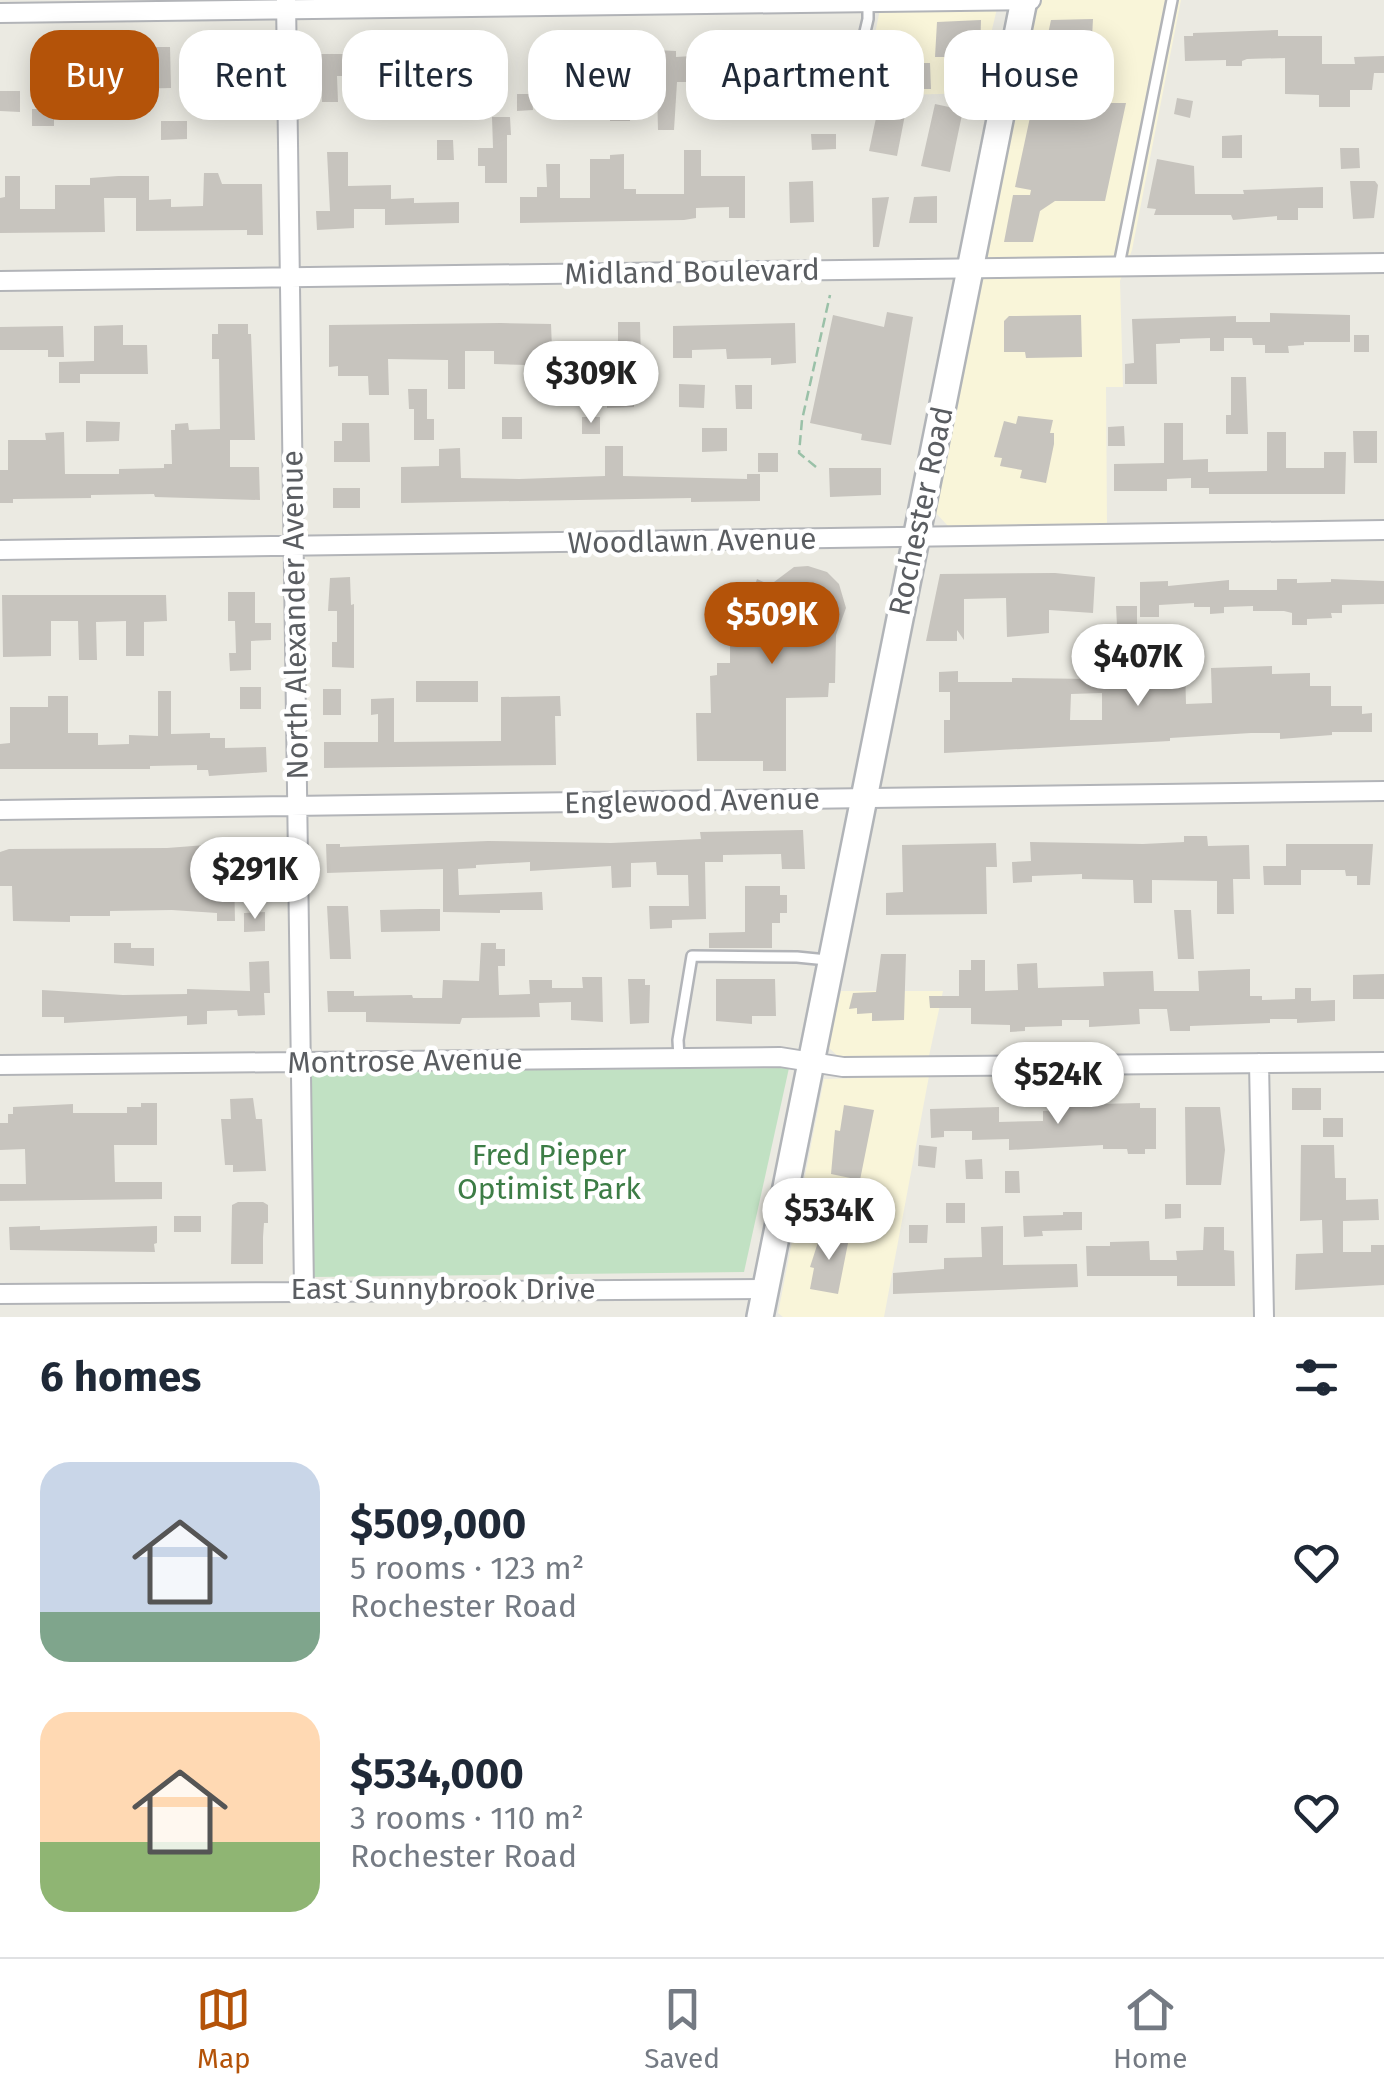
<!DOCTYPE html>
<html lang="en">
<head>
<meta charset="utf-8">
<style>
	:root { --surface:#fff; --page:#f2f2f3; --text:#1f2937; --muted:#747a83; --line:#e0e1e3; --accent:#b45309 }
	body { margin:0; font-family:"Fira Sans",sans-serif; background:var(--page); color:var(--text); height:100vh; display:flex; flex-direction:column; font-size:38px; white-space:nowrap }
	* { box-sizing:border-box; margin:0 }
	p { font-size:32px; color:var(--muted) }
	.icon { flex:none; width:55px; height:55px; fill:none; stroke:currentColor; stroke-width:2; stroke-linecap:round; stroke-linejoin:round }
	.map { position:relative; height:1317px; overflow:hidden }
	.drawer { display:flex; flex-direction:column; background:var(--surface); flex:1 }
	.drawer>* { flex:none }
	.banner { position:absolute; left:30px; top:30px; width:1325px; height:90px; display:flex; gap:20px }
	.price { position:absolute; translate:-50% -85px; padding:0 22px; border-radius:35px; background:#fff; color:#222; font-size:32px; line-height:65px; filter:drop-shadow(0 2px 5px #0008) }
	.price::after { content:''; position:absolute; left:50%; top:60px; width:30px; height:22px; margin-left:-15px; background:inherit; clip-path:polygon(0 0,100% 0,50% 100%) }
	.price.active { background:var(--accent); color:#fff }
	ul { padding:0; list-style:none }
	li { display:flex; align-items:center; gap:30px; height:250px; padding:0 40px }
	li span { display:grid; place-items:center; flex:none; width:280px; height:200px; border-radius:30px; color:#555 }
	li>.icon { margin-inline-start:auto }
	span .icon { width:120px; height:120px; fill:#fffc; stroke-width:1 }
	li b { font-size:42px }
	h2 { display:flex; justify-content:space-between; align-items:center; height:120px; padding:0 40px; font-size:42px }
	.tag { padding:0 35px; border-radius:30px; background:var(--surface); box-shadow:0 5px 25px #0003; font-size:35px; line-height:90px }
	.tag.active { background:var(--accent); color:#fff }
	.tab-bar { display:flex; justify-content:space-around; align-items:center; height:140px; border-top:2px solid var(--line); background:var(--surface); font-size:28px; color:var(--muted) }
	.tab-bar a { display:grid; justify-items:center; gap:5px }
	.tab-bar .active { color:var(--accent) }
	.map>svg:first-child { display:block }
	.commercial { fill:#f9f5d9 }
	.green { fill:#c1e1c3 }
	.building { fill:#c7c4be; fill-rule:evenodd }
	.lines { fill:none; stroke-linecap:round; stroke-linejoin:round }
	.service-casing { stroke:#b2b4b8; stroke-width:14 }
	.minor-casing { stroke:#b2b4b8; stroke-width:22 }
	.secondary-casing { stroke:#b1b4b8; stroke-width:30 }
	.path { stroke:#9ac1a8; stroke-width:2.5; stroke-dasharray:10 5; stroke-linecap:butt }
	.service { stroke:#fff; stroke-width:9 }
	.minor { stroke:#fff; stroke-width:18 }
	.secondary { stroke:#fff; stroke-width:25 }
	.labels { text-anchor:middle; dominant-baseline:central; stroke-width:9; stroke-linejoin:round; paint-order:stroke }
	.street-label { font-size:30px; fill:#5a5d61; stroke:#fff }
	.park-label { font-size:30px; fill:#3d7d46; stroke:#fff }
</style>
</head>
<body>
<div class="map">
<svg width="1384" height="1317" viewBox="0 0 1384 1317">
	<rect width="100%" height="100%" fill="#ebeae2"/>
	<path class="commercial" d="M882 0H999L977 93 862 96Z
		M1038 0H1181L1132 250 1120 281 1123 387H1106L1107 525 948 526 935 512Z
		M841 991H943L929 1056 840 1058 828 1047Z
		M929 1076 884 1317H783L778 1313 824 1079Z"/>
	<path class="green" d="M789 1068 744 1272 313 1277 308 1072Z"/>
	<path class="building" d="M1093 19 1092 38H1080L1081 67H1092L1093 103H1126L1105 201H1055L1040 211 1033 242H1004L1013 195H1030L1031 190 1015 187 1051 20Z
		M981 20 980 57H935L937 22Z
		M1278 30V36H1322V64H1355L1354 57 1384 56V73H1374L1372 90H1350V107H1319V95L1285 94V58L1247 59 1242 61V66H1226V60L1185 61 1184 36H1193V33Z
		M834 42V46H843L844 63H808V43Z
		M743 43 744 87 723 88 721 44Z
		M146 47H170L171 88 89 90 88 60 146 55Z
		M470 47H494L496 81H471L469 73H416V78H390V72H347V76H337L338 102H322L320 54H373V51Z
		M531 47H581L584 67 616 66V48L676 51V57L692 56V82H677L674 130H658L657 91 630 92V121H610V90L585 91 584 77H568V73L531 74Z
		M253 49 255 94H233V79H209L208 50Z
		M888 63H930L931 89H910L897 156 869 151 879 104 888 106Z
		M79 78 77 115H54V126H32V109H52L57 79Z
		M704 89H720L721 114H704Z
		M0 91H20V112L0 111Z
		M517 94H532L533 110 517 111Z
		M1177 98 1193 101 1190 118 1174 114Z
		M935 104 963 110 950 172 921 166Z
		M492 117H510L511 135H507V183H485V166H478V148H493Z
		M161 121H187V139L161 140Z
		M811 134H836V149L812 150Z
		M1242 135V158H1222V136Z
		M437 140H453L454 160H437Z
		M1340 148H1359L1360 168 1341 169Z
		M684 150H701V176H745V218H729V207L696 208V218L684 220 520 223V197H537V187H547L546 164H560V198H590V159H610V155L624 154V189H636V194H684Z
		M327 152H348V186L391 185V199L414 198V203L459 202V223L385 225V209H354V228L317 230 316 211H330Z
		M1157 159 1194 166 1195 194H1244L1243 190 1323 187V208H1298V220H1277V216L1233 220 1231 215H1154L1156 209 1147 208Z
		M204 173H218L222 184H262L263 235H247V230L136 231V198H104L105 232 0 233V198L5 197V176H20V209H55V185H90V178L118 176H149V200L171 199V207L203 206Z
		M813 181 814 222 790 223 789 182Z
		M1350 181H1375L1378 185 1374 218 1353 219Z
		M937 196V223H909L914 197Z
		M889 197 879 247H873L872 198Z
		M887 312 913 317 891 445 861 440 862 434 810 423 833 315 884 327Z
		M1270 313 1350 315V342H1304V345L1288 346 1289 353H1265V345H1253L1252 338H1224V351H1210V338L1180 339V343L1156 344 1157 384H1125V364L1134 363 1132 319 1236 316V322H1270Z
		M1081 315 1082 357 1026 358 1025 352H1004V321L1009 316Z
		M618 322H640L641 359H618Z
		M501 323 551 324 553 373H528V365L494 364V351H465V389H448V360L388 359 389 395H369L368 376H338V366L329 367V325Z
		M795 323 796 363 771 365V358L727 359 726 349 692 350V358H673V326Z
		M218 324H248V334H251L255 440H230V467H259L260 500 155 497 154 494 91 495V498L13 499V503H0V470H8V440H46L45 433 64 432 65 474H119V469L164 468V464H172L171 430H175V424L188 423 189 430 220 429 219 359H212V334H218Z
		M123 325V345H147L148 374H80V383H59V362L94 361V326Z
		M63 326 64 357H48V350H0V327Z
		M1354 335H1369V352H1354Z
		M1231 377H1246L1248 434H1226V415H1231Z
		M547 383H564V403H547Z
		M606 383 633 384 634 407 607 408Z
		M679 384 705 385 704 408 679 407Z
		M735 385H752V409H736Z
		M408 389H427V419H434V440H414V409H409Z
		M1018 416 1053 420 1050 433H1054V444L1046 483 1020 478 1022 470 1000 466 1002 458 994 457 1004 421 1016 424Z
		M502 417H522V439H502Z
		M582 417H600V434H582Z
		M86 421 120 422 119 441 86 442Z
		M342 423H369L370 462H334V441H342Z
		M1164 423H1183V460L1208 459V472L1267 471V432H1286V468H1324V452H1346L1345 494H1209V488H1191V478L1167 479V491H1114V464L1164 463Z
		M1124 426 1125 446H1108V427Z
		M702 428H727V451L702 452Z
		M1353 431H1377V463H1354Z
		M605 446H623V476L747 479V474H760V501L691 502V498L401 503V467L439 466V449L460 448 461 478 519 479 605 476Z
		M758 453H778V472H758Z
		M829 468H881V495L830 497Z
		M333 488H360V508H333Z
		M808 566 827 572 839 584 846 608 836 635 835 683H829L828 697 786 698V771H763V761H697L696 713H711L710 676 717 675V663H730V603H749L757 579 770 585 794 567Z
		M1055 573 1095 577 1093 613 1049 610V633L1007 637 1006 598 964 599V640L957 630V641H926L940 574Z
		M350 577 351 605 354 604V668L332 667V642H337V611H328L330 578Z
		M1277 579H1297V583L1331 582V579L1384 581V604L1342 605V613H1331L1332 618 1307 619V625H1292V613L1284 611H1253V606L1224 607V613L1210 614V607H1194V603L1159 605V617H1140V582L1168 581V586L1229 580V590H1277Z
		M228 592H255V623H271V640L251 641V670L230 671 229 653H236L235 621H228Z
		M2 595H166L167 621 144 622V656H126V621L96 622 97 660H79L78 621H51V656L3 657Z
		M1116 606H1137V626H1117Z
		M1272 666V674L1310 673V686H1331V706H1362V714L1372 713V732H1332V735L1280 739V733H1251L1170 738V741L944 753V720H950V692H939V672L958 671V682H1012V678L1092 679V673L1185 667 1186 704 1212 703 1211 668ZM1102 693V720H1070L1071 694Z
		M416 681H478V702H416Z
		M240 687H261V709H240Z
		M323 689H341V715H323Z
		M158 691H171V734L210 733V738H225V748L266 747 267 772 209 776 208 770H197V765L150 766V769H0V744L10 743V707H48V696H68V733H98V745L129 744V735L158 736Z
		M560 696 561 716H555L556 765 324 768V742H378V714L371 715V699L394 698V742L501 741V697Z
		M803 830 805 869H782L781 854 723 855V862H705L706 919 672 920V928L650 929 649 906H689L688 875H657L656 862 631 863V887L612 888 611 866 530 871V862L476 865V868L458 869 459 895 542 892 543 910H500V913L443 912V869L327 873 326 844H340V847L488 841 611 843 701 839 700 832Z
		M1184 836H1207L1208 846 1249 845 1250 879H1233L1234 914H1217V881L1152 880V903H1134L1133 880 1082 879V874L1032 876V882L1013 883 1012 862 1031 861 1030 842 1143 844 1184 842Z
		M996 843 997 867H986L987 914 886 915V893L903 892 902 845Z
		M1286 844H1373L1370 885H1357V876H1346L1345 870H1301V885H1264L1263 866H1286Z
		M206 845H270V871L234 872 235 921H217V913L172 910 110 911V916H70V922L13 921 12 886H0V852L9 849 167 848Z
		M745 886H780V895H787V913H780V923H772V948H709V933L745 932Z
		M327 906H348L351 959H330Z
		M420 909H440V931L381 932 380 910Z
		M1174 910H1191L1194 959H1178Z
		M265 912V931L244 932V913Z
		M114 943H131V948H154V966L114 963Z
		M481 943H496V949H505V966H498L499 995 530 994 529 980H552V988H583L582 977H602L603 1022 571 1020V1002L539 1003 540 1017 462 1018 460 1024 366 1022V1012H328L327 991H354V996L412 995 413 998H442L443 980 479 981Z
		M881 954H906L904 1020 872 1021V1013L857 1014V1008L849 1009 853 993 876 992Z
		M971 960H985V991L1018 990 1017 964 1037 963 1038 988 1104 986 1103 972 1153 971 1154 991H1199L1198 971 1250 969V996H1262V1000L1295 999V988H1311V1001L1335 1000V1021L1297 1023V1019H1270V1023L1190 1026V1031H1170L1167 1009H1139L1140 1024 1089 1027V1020H1062V1026L1025 1027V1031L1010 1032V1025L971 1024V1008H930L929 996H959V970H971Z
		M269 961 270 993H264L265 1015 238 1016 237 1010 207 1011V1024L187 1025V1016L64 1023V1017H42V990L123 995 187 994V989L250 991 249 962Z
		M1384 974V999H1353V975Z
		M628 979H645V985H650L649 1023 630 1024Z
		M716 979H775L776 1016H752V1024L716 1021Z
		M1292 1088H1321V1110H1292Z
		M253 1098 256 1119H262L266 1171 233 1172V1165H225L221 1119H231L230 1099Z
		M141 1103H157V1145H114L115 1182H162V1199L0 1201V1184H26L25 1149 0 1150V1123H8V1114H13V1107L73 1104V1113H127V1107H141Z
		M1140 1103V1108H1156V1149H1145V1154H1128L1127 1149H1103V1145L1009 1150V1139L972 1140V1131H944V1137L931 1138 930 1109 999 1107V1122L1043 1121V1111L1059 1110V1105Z
		M844 1105 874 1110 860 1180 831 1174 835 1130 840 1131Z
		M1185 1107H1220L1225 1150 1221 1185H1186Z
		M1323 1118H1343V1137H1323Z
		M919 1145 937 1147 935 1168 918 1166Z
		M1301 1145H1334L1335 1178H1346V1200L1378 1199 1379 1220 1343 1221V1252H1371V1245H1384V1285L1295 1290 1296 1254 1323 1253 1322 1220 1300 1221Z
		M982 1159 983 1179H966L965 1160Z
		M1005 1171H1019L1020 1193H1005Z
		M238 1202H263L268 1205V1223H264L263 1237V1264H231L232 1205Z
		M946 1203H965V1223H946Z
		M1165 1204H1181V1218L1165 1219Z
		M1063 1212H1082V1230L1042 1231 1043 1236 1024 1237 1023 1216 1063 1215Z
		M174 1216H201V1232H174Z
		M909 1225H928L927 1243H909Z
		M40 1226V1230L157 1226V1243L154 1244 155 1252 10 1250 9 1227Z
		M1003 1226V1265L1077 1264 1078 1287 893 1294V1273L944 1269V1258L982 1257 981 1227Z
		M1204 1227H1224V1250L1234 1251 1235 1286H1177V1276H1087L1086 1246H1110V1242L1149 1241 1150 1260H1177L1176 1251 1203 1250Z
		M821 1233 849 1238 838 1294 810 1289 814 1268 810 1267Z"/>
	<g class="lines">
		<g class="service-casing">
			<path id="service" d="M856 70 868 19V1
				M1119 265 1172 0
				M679 1058 678 1040 692 956 797 957 827 960"/>
		</g>
		<g class="minor-casing">
			<path id="minor" d="M286 0 304 1290
				M0 13 1031 0
				M0 281 1384 263
				M0 550 1384 530
				M0 810 1384 791
				M1259 1063 1264 1317
				M0 1065 780 1057 843 1067 1384 1062
				M0 1294 765 1289"/>
		</g>
		<g class="secondary-casing">
			<path id="secondary" d="M760 1317 1024 0"/>
		</g>
		<path class="path" d="M816 467 799 453 802 420 830 295"/>
		<use href="#service" class="service"/>
		<use href="#minor" class="minor"/>
		<use href="#secondary" class="secondary"/>
	</g>
	<g class="labels">
		<g class="street-label">
			<text transform="translate(692 272) rotate(-1)">Midland Boulevard</text>
			<text transform="translate(921 511) rotate(-78)">Rochester Road</text>
			<text transform="translate(692 541) rotate(-1)">Woodlawn Avenue</text>
			<text transform="translate(295 615) rotate(-91)">North Alexander Avenue</text>
			<text transform="translate(692 801) rotate(-1)">Englewood Avenue</text>
			<text transform="translate(405 1061) rotate(-1)">Montrose Avenue</text>
			<text x="443" y="1289">East Sunnybrook Drive</text>
		</g>
		<g class="park-label">
			<text x="549" y="1155">Fred Pieper<tspan x="549" dy="34">Optimist Park</tspan></text>
		</g>
	</g>
</svg>
<b class="price" style="left:591px;top:426px">$309K</b>
<b class="price active" style="left:772px;top:667px">$509K</b>
<b class="price" style="left:1138px;top:709px">$407K</b>
<b class="price" style="left:255px;top:922px">$291K</b>
<b class="price" style="left:1058px;top:1127px">$524K</b>
<b class="price" style="left:829px;top:1263px">$534K</b>
<div class="banner">
<a class="tag active">Buy</a>
<a class="tag">Rent</a>
<a class="tag">Filters</a>
<a class="tag">New</a>
<a class="tag">Apartment</a>
<a class="tag">House</a>
</div>
</div>
<section class="drawer">
<h2>6 homes<svg class="icon" aria-label="filters" viewBox="0 0 24 24"><path d="M4 7h16M4 17h16"/><circle cx="9" cy="7" r="2"/><circle cx="15" cy="17" r="2"/></svg></h2>
<ul>
<li><span style="background:linear-gradient(#c9d6e8 75%,#7fa58c 0)"><svg class="icon" aria-label="home" viewBox="0 0 24 24"><path d="M3 11l9-7 9 7M6 9v11h12V9"/></svg></span><div><b>$509,000</b><p>5 rooms · 123 m²</p><p>Rochester Road</p></div><svg class="icon" aria-label="heart" viewBox="0 0 24 24"><path d="M12 20l-8-8c-3-5 5-10 8-4 3-6 11-1 8 4z"/></svg></li>
<li><span style="background:linear-gradient(#ffd9b3 65%,#8fb573 0)"><svg class="icon" aria-label="home" viewBox="0 0 24 24"><path d="M3 11l9-7 9 7M6 9v11h12V9"/></svg></span><div><b>$534,000</b><p>3 rooms · 110 m²</p><p>Rochester Road</p></div><svg class="icon" aria-label="heart" viewBox="0 0 24 24"><path d="M12 20l-8-8c-3-5 5-10 8-4 3-6 11-1 8 4z"/></svg></li>
</ul>
</section>
<nav class="tab-bar">
<a class="active"><svg class="icon" aria-label="map" viewBox="0 0 24 24"><path d="M3 6l6-2 6 2 6-2v14l-6 2-6-2-6 2zM9 4v14M15 6v14"/></svg>Map</a>
<a><svg class="icon" aria-label="saved" viewBox="0 0 24 24"><path d="M7 4h10v16l-5-4-5 4z"/></svg>Saved</a>
<a><svg class="icon" aria-label="home" viewBox="0 0 24 24"><path d="M3 11l9-7 9 7M6 9v11h12V9"/></svg>Home</a>
</nav>
</body>
</html>
